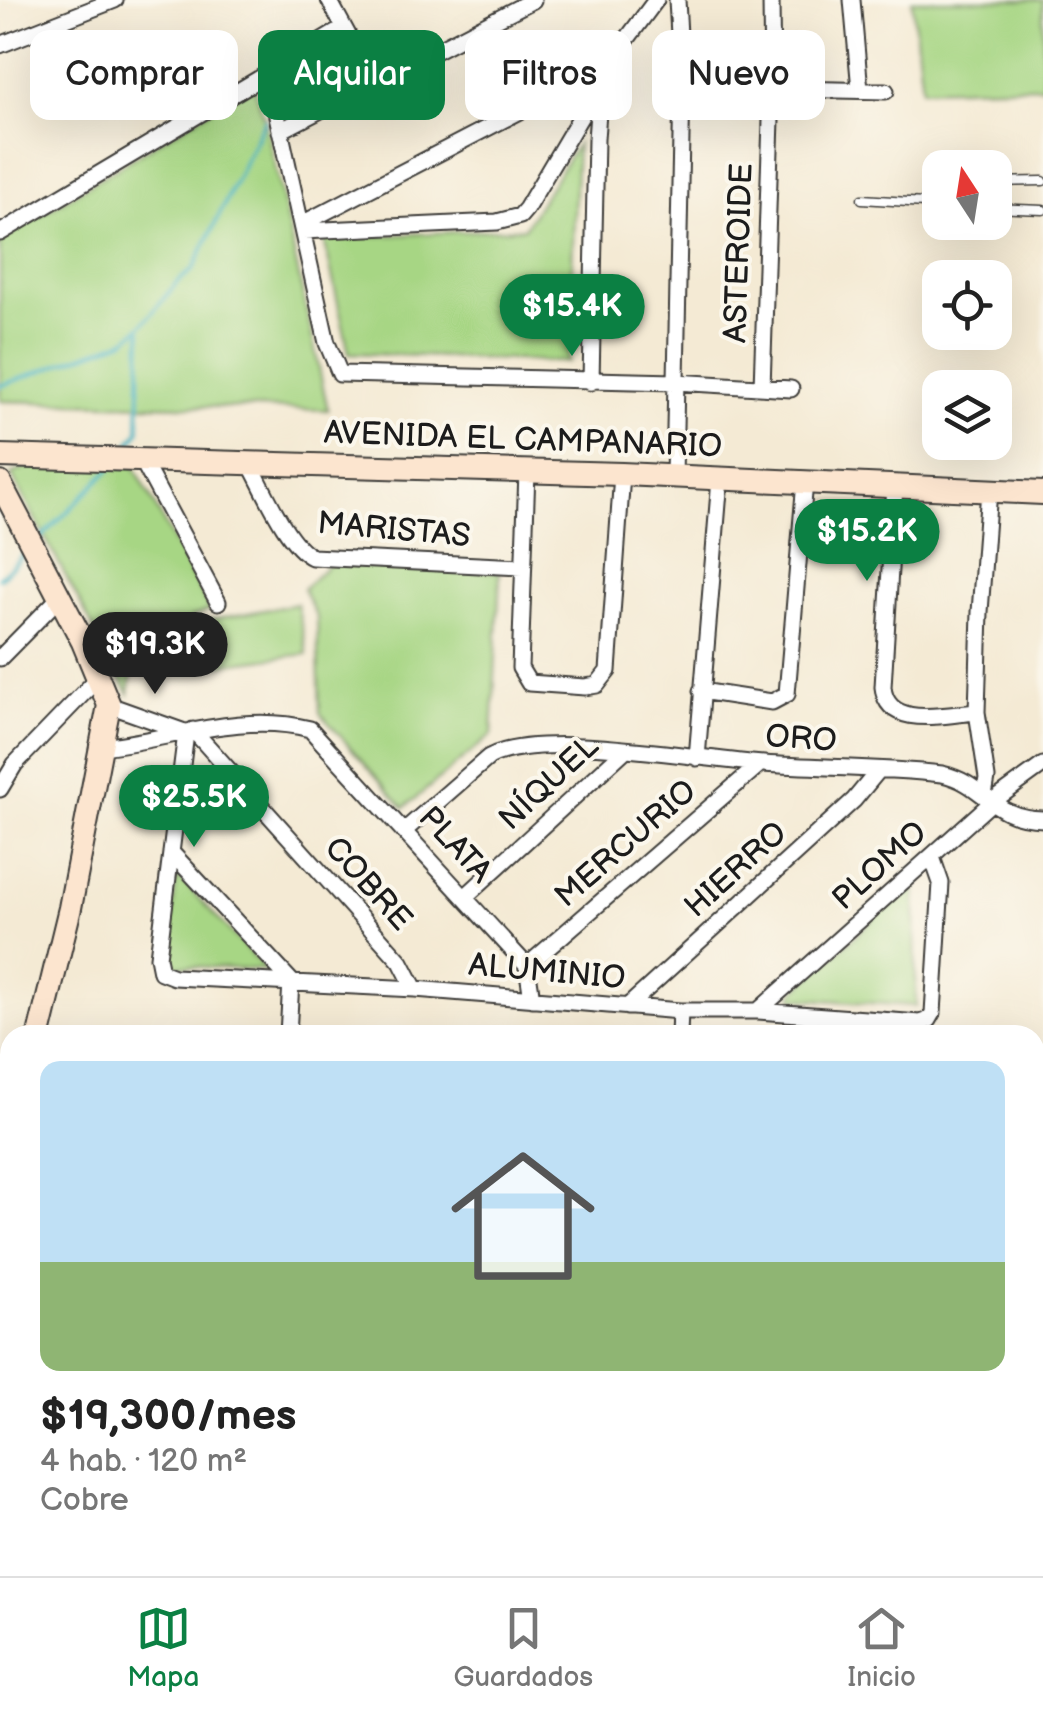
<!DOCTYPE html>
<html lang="es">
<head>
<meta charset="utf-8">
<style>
	:root { --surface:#fff; --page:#f2f2f2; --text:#222; --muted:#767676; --line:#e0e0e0; --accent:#0b8043 }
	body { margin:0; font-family:"Balsamiq Sans",sans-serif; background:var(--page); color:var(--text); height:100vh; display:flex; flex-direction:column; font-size:38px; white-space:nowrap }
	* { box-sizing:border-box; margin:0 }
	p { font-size:32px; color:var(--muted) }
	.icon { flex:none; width:55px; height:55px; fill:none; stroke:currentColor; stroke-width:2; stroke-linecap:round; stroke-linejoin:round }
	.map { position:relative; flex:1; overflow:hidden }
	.side { position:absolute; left:0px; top:1025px; width:1045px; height:552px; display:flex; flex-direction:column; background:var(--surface); border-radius:30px 30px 0 0; box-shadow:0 10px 40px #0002 }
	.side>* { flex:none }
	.guide { position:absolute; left:30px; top:30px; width:985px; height:90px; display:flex; gap:20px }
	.needle { width:65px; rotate:348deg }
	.tools { position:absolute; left:922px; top:150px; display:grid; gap:20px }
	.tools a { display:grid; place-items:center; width:90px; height:90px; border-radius:20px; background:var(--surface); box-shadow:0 10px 40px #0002; font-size:50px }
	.price { position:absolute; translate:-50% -85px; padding:0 22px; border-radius:35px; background:var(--accent); color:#fff; font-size:32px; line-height:65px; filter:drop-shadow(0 2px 5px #0008) }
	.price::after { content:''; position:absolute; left:50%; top:60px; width:30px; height:22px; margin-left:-15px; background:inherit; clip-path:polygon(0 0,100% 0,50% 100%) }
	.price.on { background:#222; color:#fff }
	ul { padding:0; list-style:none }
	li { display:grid; align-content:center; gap:20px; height:530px; padding:0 40px }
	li+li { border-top:2px solid var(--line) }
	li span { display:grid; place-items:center; height:310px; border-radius:20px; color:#555 }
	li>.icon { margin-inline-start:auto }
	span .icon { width:180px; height:180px; fill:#fffc; stroke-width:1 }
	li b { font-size:42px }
	.pill { padding:0 35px; border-radius:20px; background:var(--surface); box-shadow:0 10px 40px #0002; font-size:35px; line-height:90px }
	.pill.on { background:var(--accent); color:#fff }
	.tabs { display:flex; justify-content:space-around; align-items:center; height:140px; border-top:2px solid var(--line); background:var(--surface); font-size:28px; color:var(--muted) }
	.tabs a { display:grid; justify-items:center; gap:5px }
	.tabs .on { color:var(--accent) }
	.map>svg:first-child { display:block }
	.green { fill:#a7d684; stroke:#627950; stroke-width:2.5 }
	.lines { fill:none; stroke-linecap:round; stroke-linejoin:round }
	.stream { stroke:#45b3c2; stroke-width:4 }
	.lane-casing { stroke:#3c3b38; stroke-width:11 }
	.street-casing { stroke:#3c3b38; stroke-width:19 }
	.secondary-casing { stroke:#3c3b38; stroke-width:26 }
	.lane { stroke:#fff; stroke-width:8 }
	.street { stroke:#fff; stroke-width:15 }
	.secondary { stroke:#fce5cf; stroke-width:22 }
	.labels { text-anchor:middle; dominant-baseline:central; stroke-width:8; stroke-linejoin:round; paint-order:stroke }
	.street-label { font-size:32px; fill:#1c1c1c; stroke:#fbf7ec }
</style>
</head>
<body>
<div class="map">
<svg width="1043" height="1576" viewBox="0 0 1043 1576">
	<rect width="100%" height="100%" fill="#fbf7ec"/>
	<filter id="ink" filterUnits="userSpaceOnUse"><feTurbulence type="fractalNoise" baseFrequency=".01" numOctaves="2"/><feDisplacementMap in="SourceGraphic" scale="20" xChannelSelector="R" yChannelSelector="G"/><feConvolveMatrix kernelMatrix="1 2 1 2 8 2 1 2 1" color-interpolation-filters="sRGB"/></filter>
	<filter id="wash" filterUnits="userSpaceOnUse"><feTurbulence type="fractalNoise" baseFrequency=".0048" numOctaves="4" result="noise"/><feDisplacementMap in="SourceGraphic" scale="40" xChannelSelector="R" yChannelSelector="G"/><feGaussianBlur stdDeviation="2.25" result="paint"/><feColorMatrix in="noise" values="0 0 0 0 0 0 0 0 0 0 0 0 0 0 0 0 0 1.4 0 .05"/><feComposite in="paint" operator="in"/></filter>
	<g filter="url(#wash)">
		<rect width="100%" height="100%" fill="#f4ead4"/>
		<path class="green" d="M912 0H1043V86L922 89Z
			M253 84 265 120 328 410 0 401V240Z
			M577 144 568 362 349 353 324 239 524 228Z
			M45 461 134 466 210 610 191 617 202 664 134 660 129 694 11 474Z
			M329 564 500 572 492 735 404 808 320 713 317 618 303 589Z
			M297 604 307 654 209 666 199 622Z
			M177 875 266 970 166 965Z
			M915 881 916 1006 792 998 795 991Z
			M679 1568H802L811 1570 813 1576H674Z"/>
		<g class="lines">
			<path class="stream" d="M0 386 123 341C153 322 164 289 193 270L265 120
				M130 443 139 431 141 331
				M39 540 110 469
				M0 578 25 553"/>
		</g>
	</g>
	<g filter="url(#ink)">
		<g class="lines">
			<g class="lane-casing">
				<path id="lane" d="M995 182 1043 181
					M862 199 940 204
					M995 208 1043 210
					M1035 1338 1043 1303"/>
			</g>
			<g class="street-casing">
				<path id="street" d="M329 0 373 81
					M852 0 860 90
					M0 45 115 0
					M268 75 327 343 340 374 676 382 791 389
					M682 87 886 91
					M280 131 533 0
					M302 224 607 66
					M303 231 497 222 520 216 526 209 601 82 607 66 656 0
					M0 233 344 28
					M591 382 596 139 600 86
					M762 387 772 90 771 0
					M142 460 218 602
					M250 464C264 489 287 545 312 557L522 567
					M527 472 520 668 529 683 585 687 597 685 608 671 622 474
					M674 477 682 87 677 0
					M895 485 883 687C887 730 946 714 977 712L980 612 989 490
					M0 658 59 598
					M701 691 772 702 787 694 805 481
					M109 705 182 731
					M977 712 987 778 984 795
					M193 730 401 962 415 989
					M186 733 158 957 161 972 174 977 415 989 680 1011H758L920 1023 929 1020 933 1013 941 883 932 857
					M101 747C169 740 241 711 310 729L527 966 532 999
					M697 758 720 479
					M0 789 15 764 99 677
					M404 831 489 757C540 729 701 760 764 764 823 768 883 767 942 774 987 784 989 818 1043 819
					M171 852 291 981 288 1035
					M466 896 624 751
					M527 966 760 764
					M627 1007 854 800 878 771
					M758 1011 992 802 1043 765
					M679 1035 680 1011
					M0 1070 10 1071
					M0 1257 10 1264
					M1035 1423 1043 1424
					M1035 1457 1043 1455
					M1035 1559 1043 1557
					M34 1568V1576
					M134 1568 147 1576
					M296 1576 299 1568
					M387 1576 390 1568
					M480 1576 484 1568
					M572 1576 575 1568
					M666 1576 669 1568
					M821 1576 823 1568
					M963 1576 997 1568"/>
			</g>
			<g class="secondary-casing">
				<path id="secondary" d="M0 456 622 474 1043 493
					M0 483 83 642 109 705 70 908 39 1035
					M1035 1140 1043 1099
					M0 1183 10 1142
					M1035 1225 1043 1190
					M922 1576 925 1568
					M940 1576 943 1568"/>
			</g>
			<use href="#lane" class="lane"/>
			<use href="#street" class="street"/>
			<use href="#secondary" class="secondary"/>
		</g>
	</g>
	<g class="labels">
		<g class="street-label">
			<text transform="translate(739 253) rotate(-88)">ASTEROIDE</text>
			<text transform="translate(523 440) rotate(2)">AVENIDA EL CAMPANARIO</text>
			<text transform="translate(394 530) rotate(5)">MARISTAS</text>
			<text transform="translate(801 739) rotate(4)">ORO</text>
			<text transform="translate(549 783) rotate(-43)">NÍQUEL</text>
			<text transform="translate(626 844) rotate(-41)">MERCURIO</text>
			<text transform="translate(455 845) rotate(47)">PLATA</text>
			<text transform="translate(880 866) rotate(-42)">PLOMO</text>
			<text transform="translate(736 870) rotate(-42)">HIERRO</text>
			<text transform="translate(368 884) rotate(48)">COBRE</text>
			<text transform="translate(547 972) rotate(5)">ALUMINIO</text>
		</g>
	</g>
</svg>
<div class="tools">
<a><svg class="needle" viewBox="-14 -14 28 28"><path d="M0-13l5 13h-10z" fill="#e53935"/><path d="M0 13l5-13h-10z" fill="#767676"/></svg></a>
<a><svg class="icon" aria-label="locate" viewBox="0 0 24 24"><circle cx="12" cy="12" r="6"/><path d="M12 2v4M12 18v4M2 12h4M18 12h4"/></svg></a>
<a><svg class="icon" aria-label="layers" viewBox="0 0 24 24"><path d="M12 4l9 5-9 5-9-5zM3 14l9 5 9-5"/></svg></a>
</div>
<b class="price" style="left:572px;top:359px">$15.4K</b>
<b class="price" style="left:867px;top:584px">$15.2K</b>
<b class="price on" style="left:155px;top:697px">$19.3K</b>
<b class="price" style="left:194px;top:850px">$25.5K</b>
<div class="guide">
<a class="pill">Comprar</a>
<a class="pill on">Alquilar</a>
<a class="pill">Filtros</a>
<a class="pill">Nuevo</a>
</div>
<section class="side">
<ul>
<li><span style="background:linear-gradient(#bfe0f5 65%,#8fb573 0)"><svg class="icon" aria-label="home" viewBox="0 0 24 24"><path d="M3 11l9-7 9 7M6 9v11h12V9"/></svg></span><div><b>$19,300/mes</b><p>4 hab. · 120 m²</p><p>Cobre</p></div></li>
</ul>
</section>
</div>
<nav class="tabs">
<a class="on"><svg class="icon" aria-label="map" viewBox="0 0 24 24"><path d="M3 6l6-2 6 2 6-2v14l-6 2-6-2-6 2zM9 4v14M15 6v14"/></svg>Mapa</a>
<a><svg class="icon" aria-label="saved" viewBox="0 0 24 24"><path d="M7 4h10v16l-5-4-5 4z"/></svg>Guardados</a>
<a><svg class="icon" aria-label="home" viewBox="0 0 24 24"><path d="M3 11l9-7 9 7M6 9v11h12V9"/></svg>Inicio</a>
</nav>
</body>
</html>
